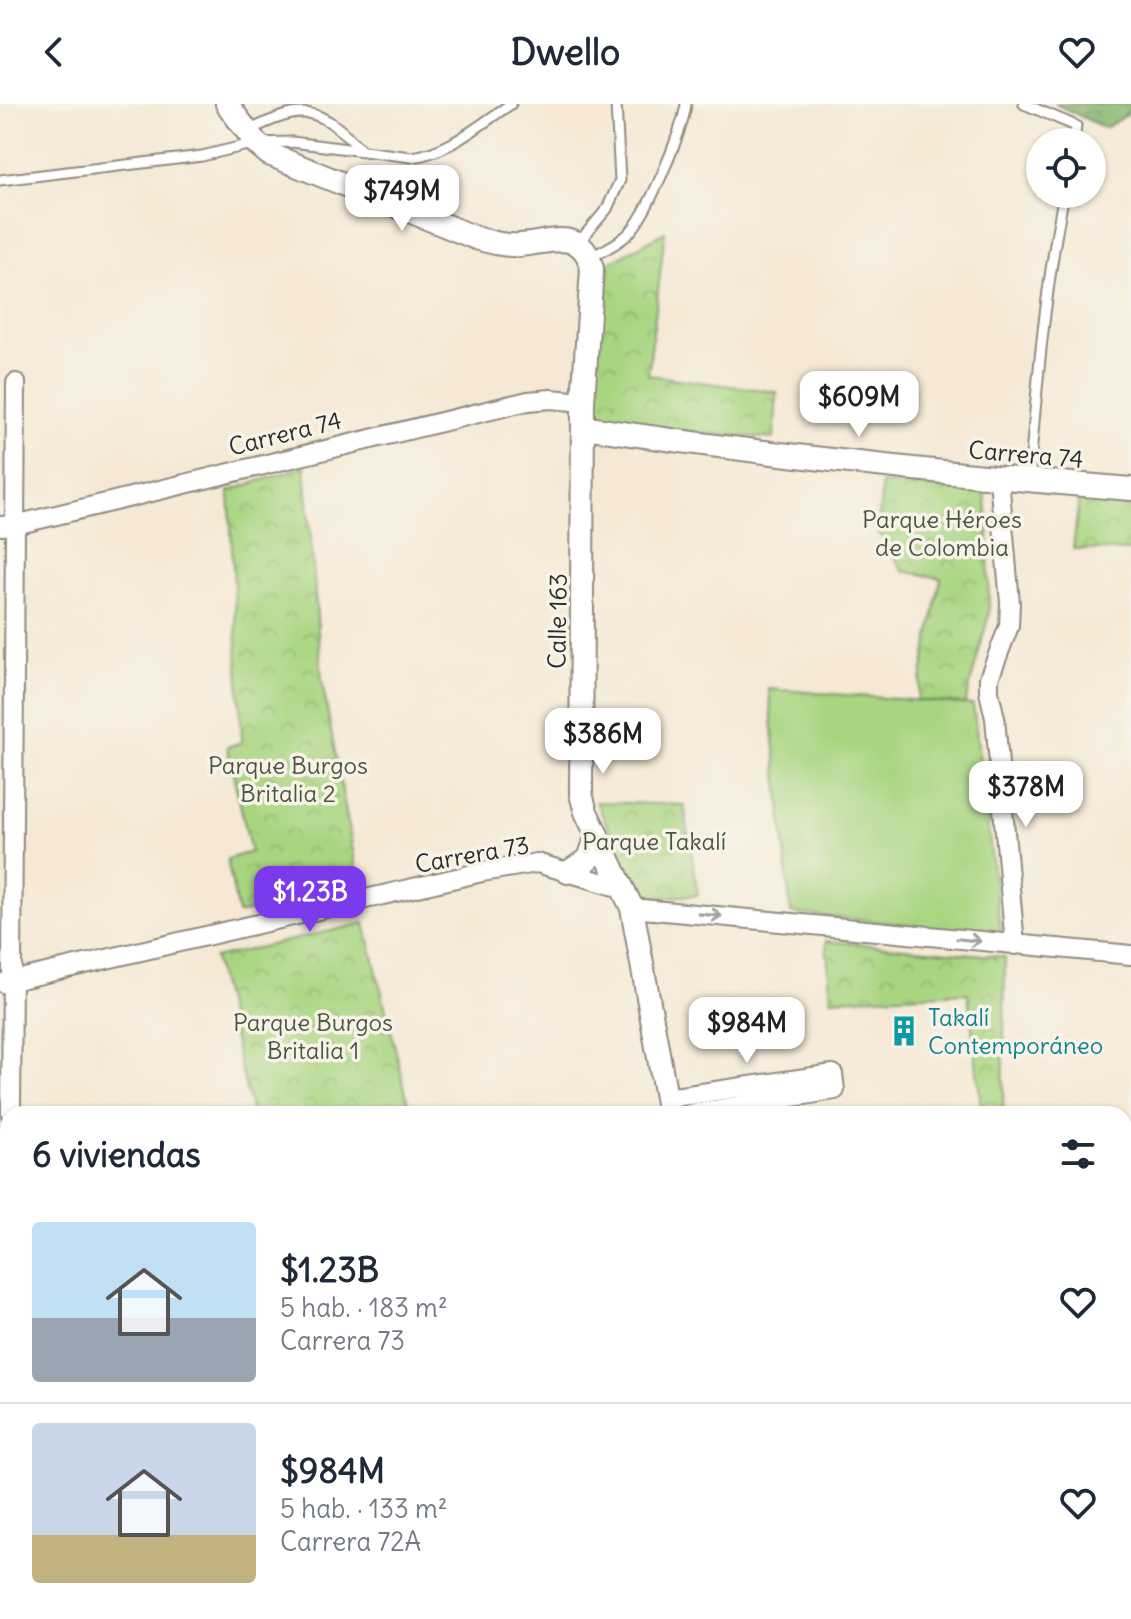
<!DOCTYPE html>
<html lang="es">
<head>
<meta charset="utf-8">
<style>
	:root { --surface:#fff; --page:#f2f2f3; --text:#1f2937; --muted:#747a83; --line:#e0e1e3; --accent:#7c3aed }
	body { margin:0; font-family:Delius,sans-serif; background:var(--page); color:var(--text); height:100vh; display:flex; flex-direction:column; font-size:30px; white-space:nowrap }
	* { box-sizing:border-box; margin:0 }
	p { font-size:26px; color:var(--muted) }
	.icon { flex:none; width:44px; height:44px; fill:none; stroke:currentColor; stroke-width:2; stroke-linecap:round; stroke-linejoin:round }
	.map { position:relative; flex:1; overflow:hidden }
	.panel { position:absolute; left:0px; top:1002px; width:1132px; height:514px; display:flex; flex-direction:column; background:var(--surface); border-radius:24px 24px 0 0; box-shadow:0 2px 6px #0004 }
	.panel>* { flex:none }
	.controls { position:absolute; left:1026px; top:24px; display:grid; gap:16px }
	.controls a { display:grid; place-items:center; width:80px; height:80px; border-radius:50%; background:var(--surface); box-shadow:0 2px 6px #0004; font-size:40px }
	.price { position:absolute; translate:-50% -68px; padding:0 18px; border-radius:16px; background:#fff; color:#222; font-size:26px; line-height:52px; filter:drop-shadow(0 2px 4px #0008) }
	.price::after { content:''; position:absolute; left:50%; top:48px; width:24px; height:18px; margin-left:-12px; background:inherit; clip-path:polygon(0 0,100% 0,50% 100%) }
	.price.current { background:var(--accent); color:#fff }
	ul { padding:0; list-style:none }
	li { display:flex; align-items:center; gap:24px; height:200px; padding:0 32px }
	li+li { border-top:2px solid var(--line) }
	li span { display:grid; place-items:center; flex:none; width:224px; height:160px; border-radius:8px; color:#555 }
	li>.icon { margin-inline-start:auto }
	span .icon { width:96px; height:96px; fill:#fffc; stroke-width:1 }
	li b { font-size:34px }
	h2 { display:flex; justify-content:space-between; align-items:center; height:96px; padding:0 32px; font-size:34px }
	header { display:flex; justify-content:space-between; align-items:center; height:104px; padding:0 32px; background:var(--surface); font-size:36px; font-weight:800 }
	.map>svg:first-child { display:block }
	.green { fill:#a9d581; stroke:#6a8056; stroke-width:2 }
	.forest { fill:url(#forest-crowns); stroke:#58704d; stroke-width:2 }
	.park { fill:url(#park-crowns); stroke:#6a8056; stroke-width:2 }
	.lines { fill:none; stroke-linecap:round; stroke-linejoin:round }
	.service-casing { stroke:#908a80; stroke-width:13 }
	.minor-casing { stroke:#908a80; stroke-width:22 }
	.tertiary-casing { stroke:#908a80; stroke-width:26 }
	.primary-casing { stroke:#908a80; stroke-width:32 }
	.trunk-casing { stroke:#908a80; stroke-width:32 }
	.service { stroke:#fff; stroke-width:9 }
	.minor { stroke:#fff; stroke-width:18 }
	.tertiary { stroke:#fff; stroke-width:22 }
	.primary { stroke:#f9bc8a; stroke-width:28 }
	.trunk { stroke:#f9bc8a; stroke-width:28 }
	.oneway { stroke:#a0a0a0 }
	.labels { text-anchor:middle; dominant-baseline:central; stroke-width:7; stroke-linejoin:round; paint-order:stroke }
	.street-label { font-size:24px; fill:#2b2b2b; stroke:#f7f3e8 }
	.park-label { font-size:24px; fill:#4a5640; stroke:#f7f3e8 }
	.culture-label { font-size:24px; fill:#0d838f; stroke:#f7f3e8; text-anchor:start }
</style>
</head>
<body>
<header><svg class="icon" aria-label="back" viewBox="0 0 24 24"><path d="M15 5l-7 7 7 7"/></svg>Dwello<svg class="icon" aria-label="heart" viewBox="0 0 24 24"><path d="M12 20l-8-8c-3-5 5-10 8-4 3-6 11-1 8 4z"/></svg></header>
<div class="map">
<svg width="1131" height="1515" viewBox="0 0 1131 1515">
	<defs>
		<pattern id="forest-crowns" width="20" height="18" patternUnits="userSpaceOnUse" patternTransform="scale(2)"><rect width="20" height="18" fill="#86b66f"/><path d="M2 6a3 3 0 1 1 6 0M12 15a3 3 0 1 1 6 0" fill="none" stroke="#6e945b"/></pattern>
		<pattern id="park-crowns" width="20" height="18" patternUnits="userSpaceOnUse" patternTransform="scale(2)"><rect width="20" height="18" fill="#a9d581"/><path d="M2 6a3 3 0 1 1 6 0M12 15a3 3 0 1 1 6 0" fill="none" stroke="#92b770"/></pattern>
	</defs>
	<rect width="100%" height="100%" fill="#f7f3e8"/>
	<filter id="ink" filterUnits="userSpaceOnUse"><feTurbulence type="fractalNoise" baseFrequency=".0125" numOctaves="2"/><feDisplacementMap in="SourceGraphic" scale="16" xChannelSelector="R" yChannelSelector="G"/><feConvolveMatrix kernelMatrix="1 2 1 2 8 2 1 2 1" color-interpolation-filters="sRGB"/></filter>
	<filter id="wash" filterUnits="userSpaceOnUse"><feTurbulence type="fractalNoise" baseFrequency=".006" numOctaves="4" result="noise"/><feDisplacementMap in="SourceGraphic" scale="32" xChannelSelector="R" yChannelSelector="G"/><feGaussianBlur stdDeviation="1.8" result="paint"/><feColorMatrix in="noise" values="0 0 0 0 0 0 0 0 0 0 0 0 0 0 0 0 0 1.4 0 .05"/><feComposite in="paint" operator="in"/></filter>
	<g filter="url(#wash)">
		<rect width="100%" height="100%" fill="#f5e9d5"/>
		<path class="green" d="M769 585 973 601 1001 830 791 809Z"/>
		<path class="forest" d="M1055 0H1131V8L1105 24Z"/>
		<path class="park" d="M665 128 648 271 777 288 774 335 616 322C601 315 596 312 593 295L599 164Z
			M305 362 322 577 359 780 238 810 227 755 251 748 227 643 242 638 229 387Z
			M882 379 985 389 988 414 989 510 965 600 917 596 941 474 903 467 878 427Z
			M1079 394 1131 399V447L1073 445Z
			M596 698 684 701 698 791 643 794Z
			M365 819 411 1010H252L214 854Z
			M826 837 1005 853 1003 1010H982L968 889 831 895Z
			M751 1508H908L909 1515H752Z"/>
	</g>
	<g filter="url(#ink)">
		<g class="lines">
			<g class="service-casing">
				<path id="service" d="M1024 0 1076 22 1074 38
					M248 27C303 0 319 1 362 47
					M0 76 202 52 256 39 292 38 411 53C449 49 480 20 511 0
					M578 139 607 105 620 76 616 0
					M589 154C602 147 616 141 627 131 646 115 683 26 686 0
					M1029 376C1037 280 1045 185 1064 90"/>
			</g>
			<g class="minor-casing">
				<path id="minor" d="M999 375 1010 499 1009 522 989 574V588L995 614 1015 841
					M0 422 15 421 528 297 551 295 583 298
					M632 804 1131 851
					M3 879 482 768 537 759 624 785
					M667 994 833 970 835 986 690 1010
					M11 1010 16 279
					M1124 1230 1131 1304
					M730 1508 731 1515
					M915 1508 916 1515"/>
			</g>
			<g class="tertiary-casing">
				<path id="tertiary" d="M227 0 256 39 269 50 476 134C491 138 504 142 520 141 550 139 583 122 592 165L583 298 581 690 586 708 632 804 669 1010
					M583 323C765 351 948 370 1131 385
					M568 768 589 755 597 731
					M10 1508V1515"/>
			</g>
			<g class="primary-casing">
				<path id="primary" d="M0 1377 8 1378"/>
			</g>
			<g class="trunk-casing">
				<path id="trunk" d="M1124 1085 1131 1083
					M1124 1143 1131 1140
					M0 1395 8 1393
					M0 1450 8 1448"/>
			</g>
			<use href="#service" class="service"/>
			<use href="#minor" class="minor"/>
			<use href="#tertiary" class="tertiary"/>
			<use href="#primary" class="primary"/>
			<use href="#trunk" class="trunk"/>
		</g>
		<defs><path id="oneway-shaft" d="M-6 0H5M1.5-3L5.5 0L1.5 3" fill="none" stroke-width="1.6" stroke-linecap="round" stroke-linejoin="round" transform="scale(2)"/></defs>
		<g class="oneway">
			<use href="#oneway-shaft" transform="translate(710 811) rotate(5)"/>
			<use href="#oneway-shaft" transform="translate(969 836) rotate(6)"/>
		</g>
	</g>
	<defs>
		<g id="building-bare" transform="scale(2.4)"><path d="M-4-6H4V6H1V3H-1V6H-4ZM-2.5-4.3h1.7v1.8h-1.7ZM.8-4.3h1.7v1.8H.8ZM-2.5-1h1.7V.8h-1.7ZM.8-1h1.7V.8H.8Z" fill="#0f9aa8" stroke="#f7f3e8" stroke-width="2.5" paint-order="stroke"/></g>
	</defs>
	<g fill-rule="evenodd">
		<use href="#building-bare" x="904" y="927"/>
	</g>
	<g class="labels">
		<g class="street-label">
			<text transform="translate(285 329) rotate(-14)">Carrera 74</text>
			<text transform="translate(1026 350) rotate(5)">Carrera 74</text>
			<text transform="translate(557 517) rotate(-89)">Calle 163</text>
			<text transform="translate(472 750) rotate(-10)">Carrera 73</text>
		</g>
		<g class="park-label">
			<text x="942" y="415">Parque Héroes<tspan x="942" dy="28">de Colombia</tspan></text>
			<text x="288" y="661">Parque Burgos<tspan x="288" dy="28">Britalia 2</tspan></text>
			<text x="654" y="737">Parque Takalí</text>
			<text x="313" y="918">Parque Burgos<tspan x="313" dy="28">Britalia 1</tspan></text>
		</g>
		<g class="culture-label">
			<text x="928" y="913">Takalí<tspan x="928" dy="28">Contemporáneo</tspan></text>
		</g>
	</g>
</svg>
<div class="controls">
<a><svg class="icon" aria-label="locate" viewBox="0 0 24 24"><circle cx="12" cy="12" r="6"/><path d="M12 2v4M12 18v4M2 12h4M18 12h4"/></svg></a>
</div>
<b class="price" style="left:402px;top:129px">$749M</b>
<b class="price" style="left:859px;top:335px">$609M</b>
<b class="price" style="left:603px;top:672px">$386M</b>
<b class="price" style="left:1026px;top:725px">$378M</b>
<b class="price current" style="left:310px;top:830px">$1.23B</b>
<b class="price" style="left:747px;top:961px">$984M</b>
<section class="panel">
<h2>6 viviendas<svg class="icon" aria-label="filters" viewBox="0 0 24 24"><path d="M4 7h16M4 17h16"/><circle cx="9" cy="7" r="2"/><circle cx="15" cy="17" r="2"/></svg></h2>
<ul>
<li><span style="background:linear-gradient(#bfe0f5 60%,#9aa5b1 0)"><svg class="icon" aria-label="home" viewBox="0 0 24 24"><path d="M3 11l9-7 9 7M6 9v11h12V9"/></svg></span><div><b>$1.23B</b><p>5 hab. · 183 m²</p><p>Carrera 73</p></div><svg class="icon" aria-label="heart" viewBox="0 0 24 24"><path d="M12 20l-8-8c-3-5 5-10 8-4 3-6 11-1 8 4z"/></svg></li>
<li><span style="background:linear-gradient(#c9d6e8 70%,#c2b280 0)"><svg class="icon" aria-label="home" viewBox="0 0 24 24"><path d="M3 11l9-7 9 7M6 9v11h12V9"/></svg></span><div><b>$984M</b><p>5 hab. · 133 m²</p><p>Carrera 72A</p></div><svg class="icon" aria-label="heart" viewBox="0 0 24 24"><path d="M12 20l-8-8c-3-5 5-10 8-4 3-6 11-1 8 4z"/></svg></li>
</ul>
</section>
</div>
</body>
</html>
